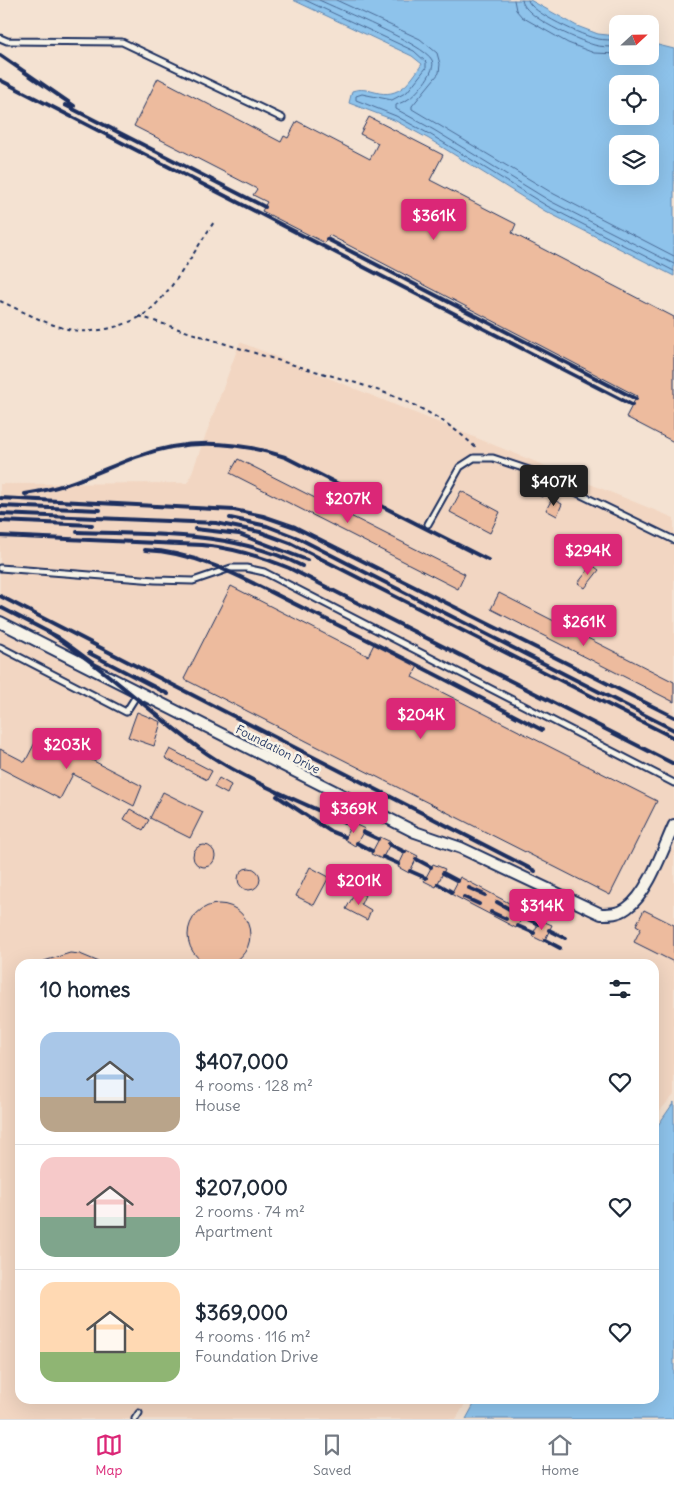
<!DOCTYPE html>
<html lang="en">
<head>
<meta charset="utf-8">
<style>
	:root { --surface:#fff; --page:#f2f2f3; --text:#1f2937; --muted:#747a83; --line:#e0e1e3; --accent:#db2777 }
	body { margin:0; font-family:Delius,sans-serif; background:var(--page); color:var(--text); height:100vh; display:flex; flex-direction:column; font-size:19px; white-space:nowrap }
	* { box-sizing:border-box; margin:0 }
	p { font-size:16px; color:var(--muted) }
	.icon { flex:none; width:28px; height:28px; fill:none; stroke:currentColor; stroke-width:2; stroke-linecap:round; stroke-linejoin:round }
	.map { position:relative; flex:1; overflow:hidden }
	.drawer { position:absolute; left:15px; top:959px; width:644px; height:445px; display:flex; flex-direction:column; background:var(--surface); border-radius:15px; box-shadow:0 5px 20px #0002 }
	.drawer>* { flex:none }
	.needle { width:32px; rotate:68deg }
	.tools { position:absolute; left:609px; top:15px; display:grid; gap:10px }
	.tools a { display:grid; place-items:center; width:50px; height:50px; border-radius:10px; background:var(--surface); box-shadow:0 5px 20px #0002; font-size:25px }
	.price { position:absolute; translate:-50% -42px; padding:0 11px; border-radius:5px; background:var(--accent); color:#fff; font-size:16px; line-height:32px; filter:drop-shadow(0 1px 2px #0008) }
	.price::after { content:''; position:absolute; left:50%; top:30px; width:15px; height:11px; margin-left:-8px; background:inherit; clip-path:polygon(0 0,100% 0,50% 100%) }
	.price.on { background:#222; color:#fff }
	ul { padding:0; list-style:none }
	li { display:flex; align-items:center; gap:15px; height:125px; padding:0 25px }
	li+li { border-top:1px solid var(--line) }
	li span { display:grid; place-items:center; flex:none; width:140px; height:100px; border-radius:15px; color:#555 }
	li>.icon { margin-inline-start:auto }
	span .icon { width:60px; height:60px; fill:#fffc; stroke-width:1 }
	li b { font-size:21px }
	h2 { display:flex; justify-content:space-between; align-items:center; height:60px; padding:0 25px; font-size:21px }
	.menu { display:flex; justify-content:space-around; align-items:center; height:70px; border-top:1px solid var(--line); background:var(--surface); font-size:14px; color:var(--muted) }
	.menu a { display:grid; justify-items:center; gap:2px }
	.menu .on { color:var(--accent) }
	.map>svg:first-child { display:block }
	.built { fill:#f2d6c2 }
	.water { fill:#8ec3eb; stroke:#6088b3; fill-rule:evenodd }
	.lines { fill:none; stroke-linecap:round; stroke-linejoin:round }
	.shore { stroke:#496a96; stroke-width:1 }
	.building { fill:#edbb9e; stroke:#1b2f5e }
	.service-casing { stroke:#1b2f5e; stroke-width:9 }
	.minor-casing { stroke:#1b2f5e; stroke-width:14 }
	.path { stroke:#1b2f5e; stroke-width:2; stroke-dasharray:4 4; stroke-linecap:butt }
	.service { stroke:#f7f3e8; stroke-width:5 }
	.minor { stroke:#f7f3e8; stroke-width:10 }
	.rail { stroke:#1b2f5e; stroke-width:4 }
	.labels { text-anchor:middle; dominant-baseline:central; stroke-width:5; stroke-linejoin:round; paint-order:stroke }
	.street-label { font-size:12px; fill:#1b2f5e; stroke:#f7f3e8 }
</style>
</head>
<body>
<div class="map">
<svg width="674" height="1419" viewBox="0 0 674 1419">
	<rect width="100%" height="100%" fill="#f4e2d2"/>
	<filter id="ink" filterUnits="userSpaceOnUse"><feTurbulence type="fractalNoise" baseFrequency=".02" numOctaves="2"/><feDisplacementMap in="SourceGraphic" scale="10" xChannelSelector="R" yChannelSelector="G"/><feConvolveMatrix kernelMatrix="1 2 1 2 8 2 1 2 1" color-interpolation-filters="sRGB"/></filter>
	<g filter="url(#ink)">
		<path class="built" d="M240 342 674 518V1095L654 1117V964H20V1399H468L456 1419H0V484L188 483Z"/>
		<path class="water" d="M293 0H530L577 26 598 34 617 36 618 56H650V43L674 49V276L545 211 429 139 394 120 349 103 352 91C362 88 366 90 375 92 399 99 410 82 422 64L412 56ZM618 84H650V116H618ZM618 144H650V176H618Z
			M674 1102V1419H466L477 1399H654V1131Z"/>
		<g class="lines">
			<path class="shore" d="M305 0 414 51 426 62V68L407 92 392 100 362 94 356 96V100L396 116 431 135 547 206 674 271
				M319 0C338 9 425 45 432 60 437 70 418 92 410 98 406 101 400 103 396 105V109L434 130 550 201 674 264
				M336 0 420 39 437 53 440 64 439 73 412 106V109L554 194 674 256
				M514 0 516 10 522 17 568 43 594 53 618 54
				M522 0C523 17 578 40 594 45 601 47 610 47 618 47
				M528 0C529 12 585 37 598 39 604 40 611 40 618 40"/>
		</g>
		<path class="building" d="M158 78 281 142 284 136 288 138 297 121 370 159 378 143 360 134 369 117 443 155 430 180 516 224 512 233 674 317V442L626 417 637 396 329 235 325 243 262 211 267 202 253 195 257 189 134 126Z
			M238 459 465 574 458 589 230 473Z
			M533 480 547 487 542 497 528 490Z
			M461 491 500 512 490 533 450 512Z
			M552 499 562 504 557 516 546 510Z
			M592 565 599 570 585 588 578 583Z
			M231 586 368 656 374 644 418 666 412 677 657 801 610 895 184 679Z
			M499 593 674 682V702L491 609Z
			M137 712 161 722 154 746 128 737Z
			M40 733 66 746 70 738 90 749 86 757 142 786 134 806 73 774 60 799 0 768V749L25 762Z
			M170 749 212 771 207 780 165 758Z
			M219 778 231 785 227 794 214 787Z
			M163 792 203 812 190 838 150 818Z
			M130 809 149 820 143 830 124 819Z
			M352 823 365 829 355 846 344 839Z
			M380 837 391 842 382 859 371 854Z
			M193 856a11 11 0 1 1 22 0a11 11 0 1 1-22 0Z
			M406 850 418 856 409 873 398 867Z
			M433 864 445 869 436 887 424 881Z
			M310 867 329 877 314 905 296 896Z
			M238 879a11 11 0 1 1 22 0a11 11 0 1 1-22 0Z
			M460 877 526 912 516 928 451 894Z
			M356 891 365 895 361 904 371 910 367 920 346 909Z
			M188 935a31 31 0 1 1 62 0a31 31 0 1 1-62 0Z
			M644 910 674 925V962L634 942 641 928 636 925Z
			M540 920 552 925 544 942 532 936Z
			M70 953 80 954 104 964H44V961Z"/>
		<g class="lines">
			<g class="service-casing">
				<path id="service" d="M0 38 7 41 122 42 282 118
					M428 524 460 467 474 458H493L532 471 674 540
					M0 568 155 580 193 581 231 568H246L264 572 674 783
					M0 647 126 712 138 693
					M135 1419 139 1413"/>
			</g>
			<g class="minor-casing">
				<path id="minor" d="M0 622 415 832 461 848 601 914C610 914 619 914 627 908 648 894 663 849 674 825"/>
			</g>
			<path class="path" d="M0 301C25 312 52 328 79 331 100 333 135 324 151 309 175 287 195 250 214 222
				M139 316C184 331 229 345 274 359 344 381 423 394 477 449"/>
			<use href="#service" class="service"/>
			<use href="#minor" class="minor"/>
			<path class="rail" d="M0 55 74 106
				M0 80 632 405
				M65 105 265 207
				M327 239 636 399
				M25 494C68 488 96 472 136 457 185 438 237 441 285 457L488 560
				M0 498 234 510 263 516 295 527 674 717
				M0 506 100 510
				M0 514 216 523 260 532 290 543 674 738
				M230 518 267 526 298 538 674 730
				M0 521 92 525
				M195 529 239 534 307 560
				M77 532C154 535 232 530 302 566
				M0 536 202 545C233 548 260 556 289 568L674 764
				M145 550C203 552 255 585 307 610 386 648 464 689 542 730
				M0 596 535 871
				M0 607 58 637
				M52 634C104 668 149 711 199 748 243 780 302 802 351 825
				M89 653 168 694
				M277 796 330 831 345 837
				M363 832 378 839
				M357 843 372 851
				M389 844 405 852
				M383 857 399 864
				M416 859 431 867
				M410 871 426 878
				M443 873 458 881
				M438 884 452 892
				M469 888 485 895
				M464 897 479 904
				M497 902 511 910
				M491 912 506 919
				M523 917 538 924
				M518 926 534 933
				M549 930 565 938
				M545 940 560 948"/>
		</g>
	</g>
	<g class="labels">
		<g class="street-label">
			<text transform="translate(278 749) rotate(27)">Foundation Drive</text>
		</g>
	</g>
</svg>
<div class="tools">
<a><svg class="needle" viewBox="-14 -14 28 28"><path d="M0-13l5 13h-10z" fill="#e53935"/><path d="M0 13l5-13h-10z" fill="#747a83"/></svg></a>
<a><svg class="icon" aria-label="locate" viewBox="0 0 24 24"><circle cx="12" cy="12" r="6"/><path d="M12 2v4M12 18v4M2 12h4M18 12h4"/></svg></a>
<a><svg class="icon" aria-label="layers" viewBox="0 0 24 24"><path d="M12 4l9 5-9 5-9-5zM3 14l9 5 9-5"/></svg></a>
</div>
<b class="price" style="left:434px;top:241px">$361K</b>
<b class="price on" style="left:554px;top:507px">$407K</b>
<b class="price" style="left:348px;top:524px">$207K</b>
<b class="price" style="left:588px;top:576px">$294K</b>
<b class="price" style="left:584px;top:647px">$261K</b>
<b class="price" style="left:421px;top:740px">$204K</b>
<b class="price" style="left:67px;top:770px">$203K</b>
<b class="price" style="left:354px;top:834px">$369K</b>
<b class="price" style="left:359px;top:906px">$201K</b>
<b class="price" style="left:542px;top:931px">$314K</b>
<section class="drawer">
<h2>10 homes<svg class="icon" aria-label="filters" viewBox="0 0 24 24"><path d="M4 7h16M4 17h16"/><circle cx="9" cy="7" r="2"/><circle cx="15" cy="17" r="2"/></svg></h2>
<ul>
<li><span style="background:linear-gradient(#a9c7e8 65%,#b9a48a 0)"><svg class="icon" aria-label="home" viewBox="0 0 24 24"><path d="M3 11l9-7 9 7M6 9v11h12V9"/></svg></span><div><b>$407,000</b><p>4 rooms · 128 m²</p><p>House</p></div><svg class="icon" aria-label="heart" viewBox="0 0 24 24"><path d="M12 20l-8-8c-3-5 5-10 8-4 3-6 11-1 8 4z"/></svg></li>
<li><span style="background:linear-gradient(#f6c9c9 60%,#7fa58c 0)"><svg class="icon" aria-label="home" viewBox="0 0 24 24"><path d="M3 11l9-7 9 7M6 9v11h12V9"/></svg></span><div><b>$207,000</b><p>2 rooms · 74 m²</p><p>Apartment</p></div><svg class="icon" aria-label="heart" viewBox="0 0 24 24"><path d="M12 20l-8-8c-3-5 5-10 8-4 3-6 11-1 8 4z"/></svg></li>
<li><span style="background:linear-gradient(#ffd9b3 70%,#8fb573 0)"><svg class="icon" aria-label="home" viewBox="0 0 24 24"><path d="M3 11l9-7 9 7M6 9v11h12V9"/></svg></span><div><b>$369,000</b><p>4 rooms · 116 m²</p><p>Foundation Drive</p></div><svg class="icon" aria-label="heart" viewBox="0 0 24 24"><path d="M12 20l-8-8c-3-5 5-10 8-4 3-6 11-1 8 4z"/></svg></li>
</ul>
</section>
</div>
<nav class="menu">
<a class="on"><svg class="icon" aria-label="map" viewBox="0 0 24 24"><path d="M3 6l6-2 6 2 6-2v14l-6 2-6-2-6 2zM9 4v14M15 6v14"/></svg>Map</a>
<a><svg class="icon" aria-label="saved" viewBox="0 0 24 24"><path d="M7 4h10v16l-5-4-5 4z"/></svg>Saved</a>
<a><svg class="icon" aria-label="home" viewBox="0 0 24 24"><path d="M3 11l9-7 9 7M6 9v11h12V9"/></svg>Home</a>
</nav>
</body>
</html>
